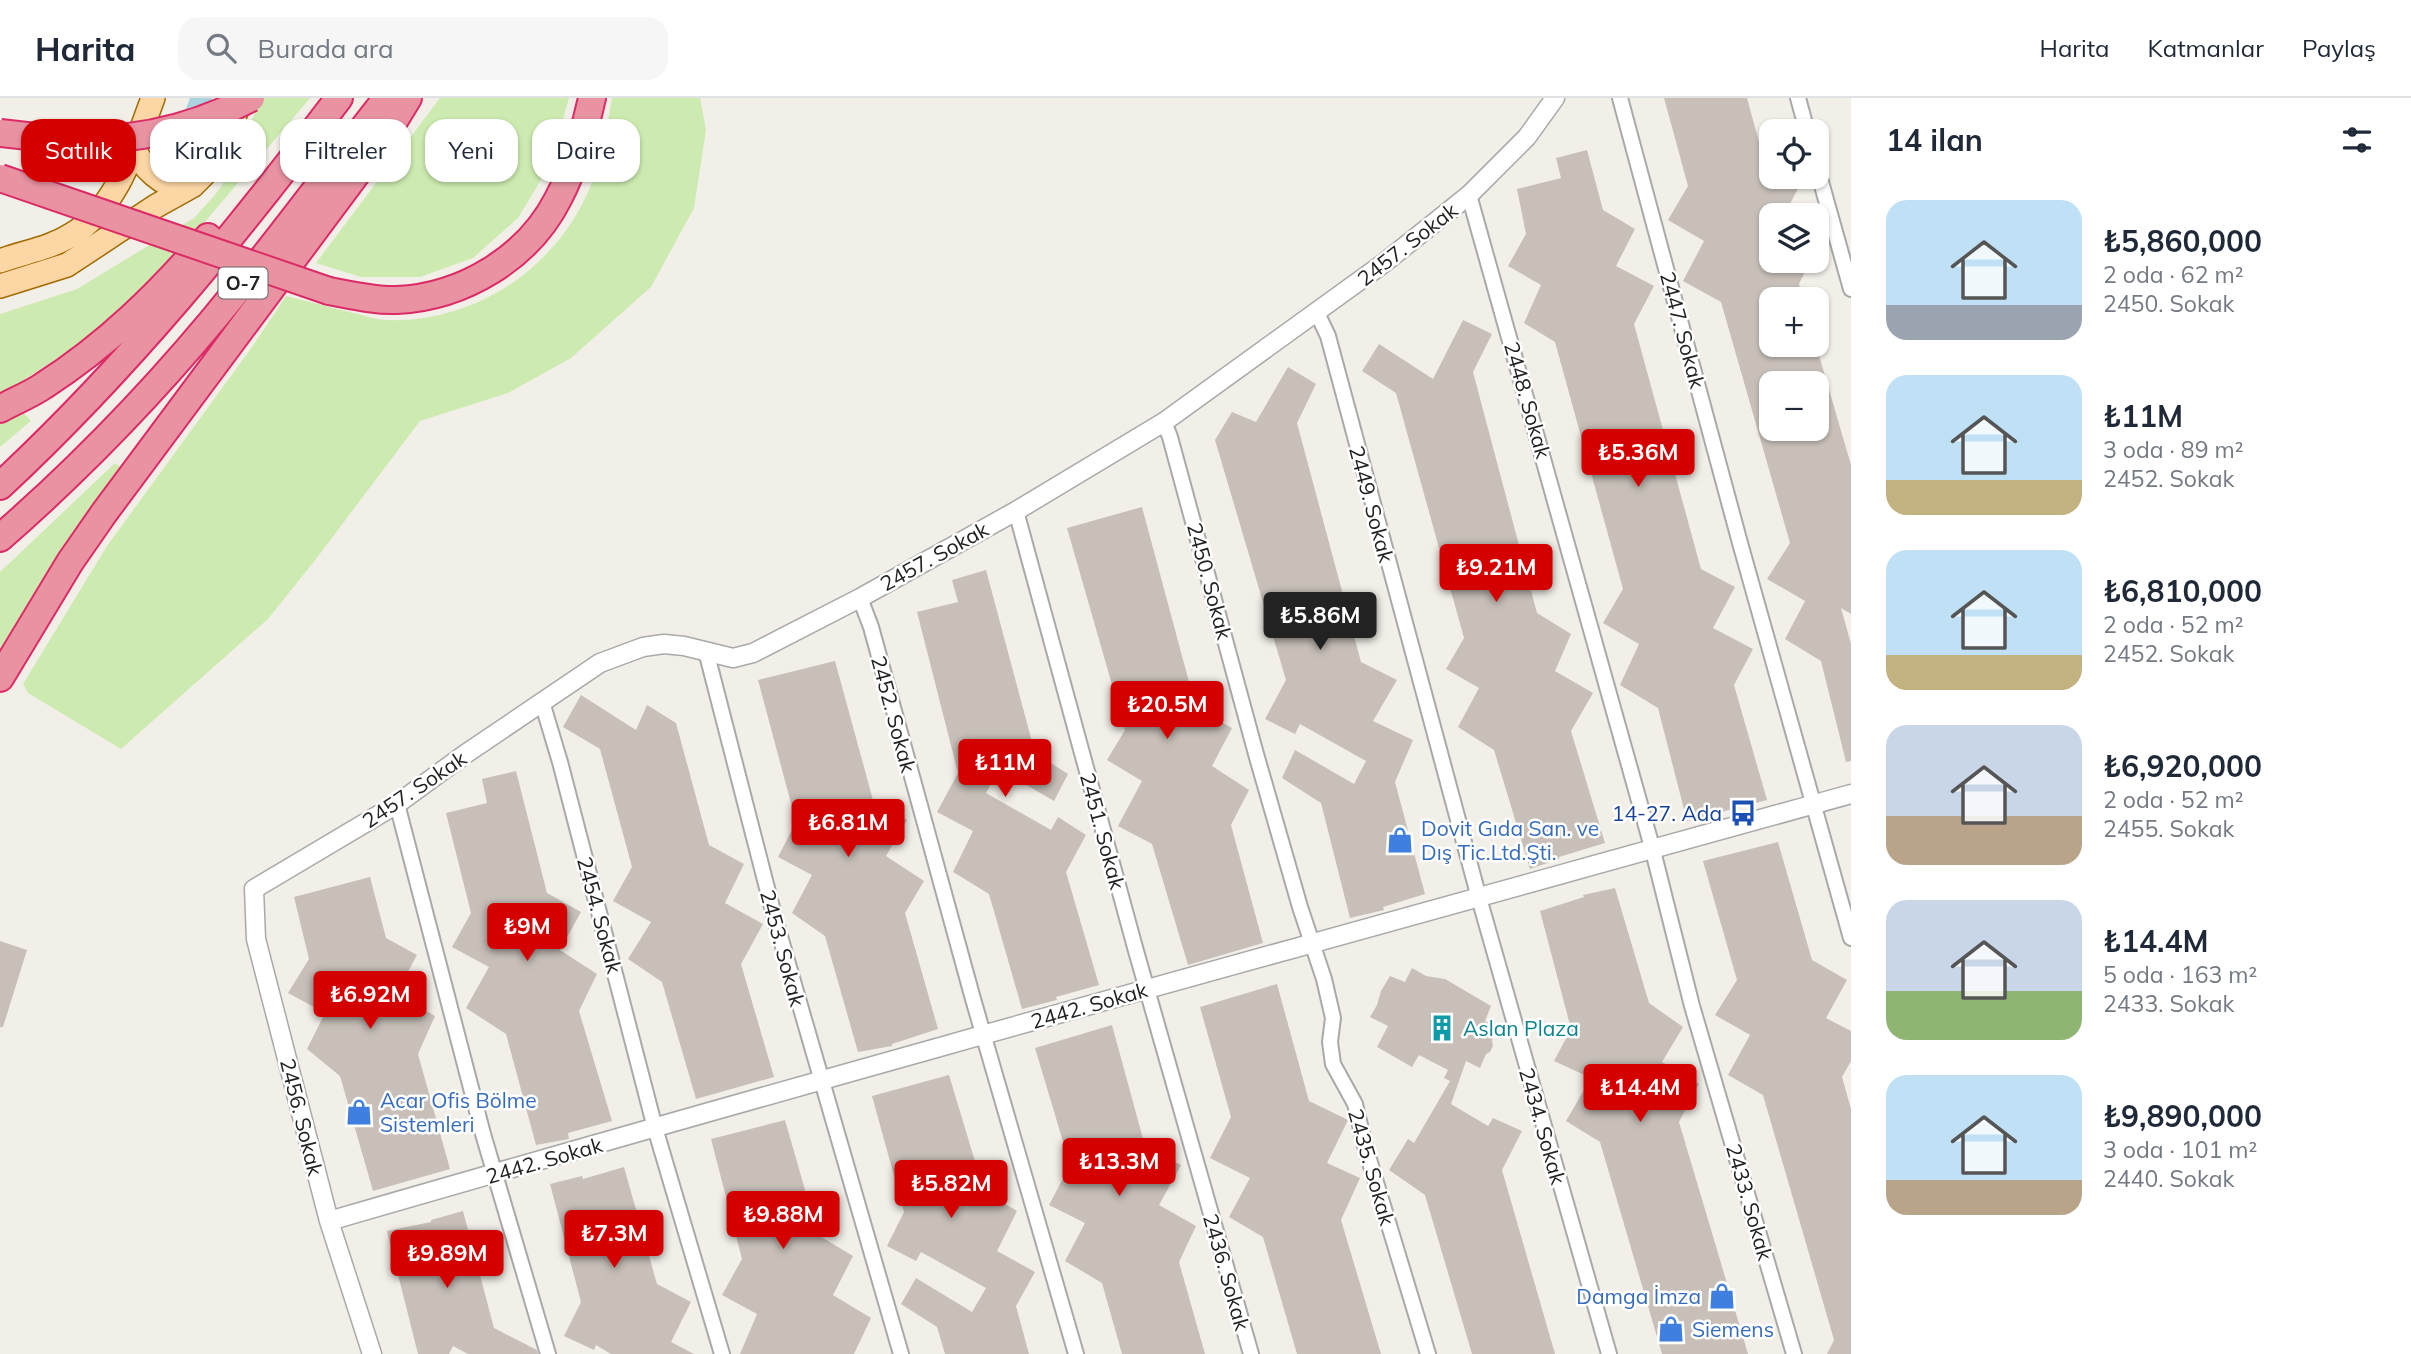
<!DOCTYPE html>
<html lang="tr">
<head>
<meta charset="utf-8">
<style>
	:root { --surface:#fff; --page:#f6f6f7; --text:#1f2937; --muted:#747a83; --line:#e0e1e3; --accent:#d40000 }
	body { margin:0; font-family:Mulish,sans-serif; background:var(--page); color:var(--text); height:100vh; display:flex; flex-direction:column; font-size:26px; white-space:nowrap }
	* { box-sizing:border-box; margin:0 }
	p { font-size:23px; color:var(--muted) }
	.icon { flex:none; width:38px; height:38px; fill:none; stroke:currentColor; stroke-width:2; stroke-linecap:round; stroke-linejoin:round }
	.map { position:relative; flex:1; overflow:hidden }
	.sheet { display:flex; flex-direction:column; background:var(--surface); width:560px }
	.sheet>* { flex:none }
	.guide { position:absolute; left:21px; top:21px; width:665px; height:63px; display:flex; gap:14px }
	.controls { position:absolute; left:1759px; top:21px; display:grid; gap:14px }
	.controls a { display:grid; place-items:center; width:70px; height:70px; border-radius:14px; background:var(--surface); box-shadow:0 2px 5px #0004; font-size:35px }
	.price { position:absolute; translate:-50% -60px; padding:0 16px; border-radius:7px; background:var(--accent); color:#fff; font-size:23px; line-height:46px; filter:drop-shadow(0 2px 4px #0008) }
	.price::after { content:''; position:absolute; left:50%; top:42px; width:21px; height:16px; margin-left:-10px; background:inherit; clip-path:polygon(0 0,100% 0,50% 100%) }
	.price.current { background:#222; color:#fff }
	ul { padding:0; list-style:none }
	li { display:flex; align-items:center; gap:21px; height:175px; padding:0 35px }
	li span { display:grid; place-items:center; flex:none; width:196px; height:140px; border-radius:21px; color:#555 }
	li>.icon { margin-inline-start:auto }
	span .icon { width:84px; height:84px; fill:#fffc; stroke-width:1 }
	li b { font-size:30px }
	h2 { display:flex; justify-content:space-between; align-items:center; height:84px; padding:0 35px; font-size:30px }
	.pill { padding:0 24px; border-radius:21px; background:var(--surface); box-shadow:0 2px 5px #0004; font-size:24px; line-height:63px }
	.pill.current { background:var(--accent); color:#fff }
	header { display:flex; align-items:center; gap:42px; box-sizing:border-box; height:98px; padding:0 35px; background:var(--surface); border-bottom:2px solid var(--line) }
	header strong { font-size:33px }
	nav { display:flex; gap:38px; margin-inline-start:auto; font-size:24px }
	.search { width:490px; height:63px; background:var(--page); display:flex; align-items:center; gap:18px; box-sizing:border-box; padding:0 24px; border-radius:21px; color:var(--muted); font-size:26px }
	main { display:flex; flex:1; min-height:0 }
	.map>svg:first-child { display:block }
	.grass { fill:#cdebb0 }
	.water { fill:#aad3df }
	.building { fill:#c7bfb8; fill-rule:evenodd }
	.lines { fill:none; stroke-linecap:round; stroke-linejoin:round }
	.minor-casing { stroke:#a9a9a9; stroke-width:18 }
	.tertiary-casing { stroke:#a9a9a9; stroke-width:21 }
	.primary-casing { stroke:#a06b00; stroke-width:26 }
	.motorway-casing { stroke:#dc2a67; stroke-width:30 }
	.minor { stroke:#fff; stroke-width:14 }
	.tertiary { stroke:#fff; stroke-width:18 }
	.primary { stroke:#fcd6a4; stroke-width:23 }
	.motorway { stroke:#e892a2; stroke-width:26 }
	.motorway-bridge-casing { stroke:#dc2a67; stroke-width:30; stroke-linecap:butt }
	.motorway-bridge { stroke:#e892a2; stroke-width:26 }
	.labels { text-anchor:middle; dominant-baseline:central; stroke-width:5; stroke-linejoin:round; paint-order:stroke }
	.shield { fill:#fff; stroke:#646464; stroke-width:2 }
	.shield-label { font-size:19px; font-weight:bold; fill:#222 }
	.street-label { font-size:21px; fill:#222; stroke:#fff }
	.transit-label { font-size:21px; fill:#164399; stroke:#fff; text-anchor:end }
	.shop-label { font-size:21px; fill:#366cbe; stroke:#fff; text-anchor:start }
	.culture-label { font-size:21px; fill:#0d838f; stroke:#fff; text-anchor:start }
</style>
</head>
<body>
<header>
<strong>Harita</strong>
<div class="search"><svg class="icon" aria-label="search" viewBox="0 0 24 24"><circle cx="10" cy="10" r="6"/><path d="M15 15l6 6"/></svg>Burada ara</div>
<nav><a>Harita</a><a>Katmanlar</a><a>Paylaş</a></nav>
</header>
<main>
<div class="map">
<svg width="1851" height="1256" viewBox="0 0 1851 1256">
	<rect width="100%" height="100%" fill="#f2efe9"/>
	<path class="grass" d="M261 0H310L153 185 87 241 5 294 31 323 0 349V216L77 191 194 120 215 97 230 75Z
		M440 0H569L550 67 518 120 473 160 420 179H361L316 165Z
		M612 0H700L706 32 694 110 651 189 571 260 508 295 420 323 316 461 268 521 121 651 28 595 23 586 107 448 252 249 286 198C308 204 331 209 353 215 363 217 374 221 385 222 464 225 540 182 579 112 598 80 606 37 612 0Z
		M115 365 121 369 0 552V474Z"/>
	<path class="water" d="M190 0H212L191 54 172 47Z"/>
	<path class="building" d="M1664 0H1747L1765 66 1771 69V79H1787L1800 87 1785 115 1781 113 1778 117H1771V163H1810L1799 186 1803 201H1771V247H1816L1851 367V516L1841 510 1851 546V663L1846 664 1821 563 1785 541 1805 503 1767 481 1790 445 1721 204 1683 183 1704 143 1668 122 1688 88ZM1771 285H1816V331H1771Z
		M1587 52 1603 112 1635 131 1616 168 1654 188 1634 226 1701 471 1735 489 1713 530 1753 551 1734 587 1767 702 1687 723 1658 610 1620 587 1639 546 1603 525 1623 491 1555 244 1524 225 1541 187 1508 168 1526 136 1517 91 1561 80 1556 60Z
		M1463 222 1492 236 1473 274 1537 515 1571 536 1555 573 1593 595 1571 633 1605 745 1559 759V761L1530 771 1494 652 1458 629 1479 590 1446 571 1464 540 1396 295 1362 273 1379 246 1433 281Z
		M1288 269 1316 286 1297 325 1361 564 1397 582 1373 623 1413 642 1395 684 1425 796 1383 809 1384 812 1350 820 1321 705 1282 680 1295 652 1354 686 1366 663 1300 626 1295 636 1265 621 1286 582 1215 342 1232 314 1256 324Z
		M1142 409 1196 610 1232 630 1212 668 1249 692 1231 727 1263 845 1188 867 1152 746 1118 728 1142 683 1107 662 1125 632 1067 430Z
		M986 472 1035 655 1068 676 1054 703 999 671 986 695 1051 732 1058 719 1086 737 1066 774 1099 887 1056 899 1057 902 1022 911 989 796 953 774 973 733 937 714 958 675 917 514 958 504 952 482Z
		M835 563 873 702 907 722 886 758 924 783 905 815 938 931 892 946V948L858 954 825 838 792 815 812 777 778 759 796 724 758 582Z
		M581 597 636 632 647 607 676 625 709 747 744 766 725 805 763 826 741 866 774 979 696 1001 662 884 628 861 651 824 613 803 632 769 600 651 563 629Z
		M516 673 547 795 581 814 560 852 597 876 579 913 612 1023 568 1035 569 1041 536 1047 506 936 466 910 489 869 452 849 471 815 446 715 487 705 482 681Z
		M1778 744 1812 862 1847 882 1826 920 1851 933V963L1842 979 1851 1011V1256H1827L1834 1242 1763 997 1728 977 1750 937 1715 917 1737 882 1703 763Z
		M370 779 386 840 417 857 396 896 435 918 418 956 450 1071 373 1093 340 978 307 951 325 915 288 895 309 861 294 799Z
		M1615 790 1649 905 1683 929 1662 964 1699 986 1679 1024 1748 1256H1662L1600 1044 1566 1023 1591 980 1554 963 1571 931 1540 813 1584 799 1583 797Z
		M0 843 27 852 3 929H0Z
		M1412 870 1426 878 1445 881 1491 908 1485 923 1499 931 1492 942 1493 948 1490 954 1486 956 1480 970 1466 963 1451 1006 1488 1028 1493 1020 1522 1033 1502 1072 1555 1256H1472L1425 1097 1389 1072 1408 1041 1414 1045 1450 983 1444 980 1448 972 1419 957 1412 969 1377 949 1388 928 1370 919 1377 907 1381 893 1390 878 1405 884Z
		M1277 886 1309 1003 1348 1022 1327 1065 1360 1080 1341 1122 1381 1256H1297L1263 1139 1229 1119 1250 1080 1210 1060 1231 1019 1200 909Z
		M1112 927 1145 1048 1181 1067 1159 1107 1196 1128 1179 1164 1205 1256H1122L1102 1185 1065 1163 1085 1125 1049 1107 1070 1067 1035 950Z
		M949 977 984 1093 1017 1113 997 1153 1035 1174 1016 1208 1029 1256H945L937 1229 901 1206 916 1180 972 1214 986 1190 921 1154 916 1163 887 1148 904 1114 872 998Z
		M785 1022 818 1137 853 1158 833 1197 871 1220 854 1256H740L757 1216 722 1197 742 1161 711 1041Z
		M624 1069 657 1186 691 1204 671 1244 694 1256H611L596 1247 594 1252 564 1238 581 1204 550 1086 582 1078 583 1081Z
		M463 1113 494 1230 537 1252 538 1256H468L453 1248 449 1256H418L387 1133 431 1124V1122Z"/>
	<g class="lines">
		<g class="minor-casing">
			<path id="minor" d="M1620 0 1740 445 1851 840
				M1798 0 1807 33
				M1816 66 1851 191
				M1469 97 1652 749 1692 908 1794 1256
				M1317 215 1328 238 1479 800 1609 1256
				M1164 324 1170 339 1256 656 1300 809 1324 881 1333 920 1330 944 1333 966 1355 1006 1365 1048 1428 1256
				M1016 413 1136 853 1251 1256
				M860 500 871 529 973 901 1076 1256
				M706 553 775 821 901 1256
				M542 604 560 664 655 1030 722 1256
				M397 706 483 1036 548 1256"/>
		</g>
		<g class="tertiary-casing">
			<path id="tertiary" d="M329 1123C835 976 1343 837 1851 696
				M372 1256 329 1123 256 841 254 791 397 706 464 657 600 565 643 549 664 546 684 548 733 560 753 555 860 500 1016 413 1164 324 1384 165 1469 97 1527 39 1555 0"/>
		</g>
		<g class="primary-casing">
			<path id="primary" d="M134 51C144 71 161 86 183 92
				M0 163C24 154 49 151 71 137 118 110 135 48 153 0
				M0 188 67 167 156 108 192 88 214 66 242 0"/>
		</g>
		<g class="motorway-casing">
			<path id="motorway" d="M329 193C351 197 375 203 397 202 463 199 528 160 558 101 575 69 584 35 592 0
				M0 311C14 303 30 297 43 288 107 247 159 196 208 139
				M0 388C127 270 235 137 339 0
				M0 440C87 364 167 280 239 190 290 127 337 63 387 0
				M0 580 70 464 104 415 386 36 408 0"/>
		</g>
		<use href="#minor" class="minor"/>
		<use href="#tertiary" class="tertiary"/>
		<use href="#primary" class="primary"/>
		<use href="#motorway" class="motorway"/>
		<g class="motorway-bridge-casing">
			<path id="motorway-bridge" d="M0 35C95 47 165 45 251 0
				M0 80 329 193"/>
		</g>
		<use href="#motorway-bridge" class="motorway-bridge"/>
	</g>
	<defs>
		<g id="bus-bare" transform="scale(2.1)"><path d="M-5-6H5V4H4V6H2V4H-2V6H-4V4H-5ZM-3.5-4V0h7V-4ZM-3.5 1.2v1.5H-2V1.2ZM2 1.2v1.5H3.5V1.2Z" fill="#1a4fb4" stroke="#fff" stroke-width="2.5" paint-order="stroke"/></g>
		<g id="shop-bare" transform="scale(2.1)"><path d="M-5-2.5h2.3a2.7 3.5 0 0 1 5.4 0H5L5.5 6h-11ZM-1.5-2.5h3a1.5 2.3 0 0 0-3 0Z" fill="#3f7fe0" stroke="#fff" stroke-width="2.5" paint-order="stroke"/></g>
		<g id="building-bare" transform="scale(2.1)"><path d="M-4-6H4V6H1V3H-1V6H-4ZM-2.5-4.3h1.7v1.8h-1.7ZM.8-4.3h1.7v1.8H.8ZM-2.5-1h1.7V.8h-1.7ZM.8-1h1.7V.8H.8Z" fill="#0f9aa8" stroke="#fff" stroke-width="2.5" paint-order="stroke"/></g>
	</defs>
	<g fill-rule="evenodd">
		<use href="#bus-bare" x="1743" y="715"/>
		<use href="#shop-bare" x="1400" y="742"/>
		<use href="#building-bare" x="1442" y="930"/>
		<use href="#shop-bare" x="359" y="1014"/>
		<use href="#shop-bare" x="1722" y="1198"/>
		<use href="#shop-bare" x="1671" y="1231"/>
	</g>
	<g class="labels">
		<rect class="shield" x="218.5" y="169.5" width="49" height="31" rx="5"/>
		<g class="shield-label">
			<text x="243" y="185">O-7</text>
		</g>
		<g class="street-label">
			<text transform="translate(1407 146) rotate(-38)">2457. Sokak</text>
			<text transform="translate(1683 232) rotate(75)">2447. Sokak</text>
			<text transform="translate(1528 302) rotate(74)">2448. Sokak</text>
			<text transform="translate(1372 406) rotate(75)">2449. Sokak</text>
			<text transform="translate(934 458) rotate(-29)">2457. Sokak</text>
			<text transform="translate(1210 483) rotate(75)">2450. Sokak</text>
			<text transform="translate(894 616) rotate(75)">2452. Sokak</text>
			<text transform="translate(414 691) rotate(-34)">2457. Sokak</text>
			<text transform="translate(1103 733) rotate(75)">2451. Sokak</text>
			<text transform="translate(600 817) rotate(75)">2454. Sokak</text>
			<text transform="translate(783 850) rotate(75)">2453. Sokak</text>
			<text transform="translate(1089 907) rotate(-16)">2442. Sokak</text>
			<text transform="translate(302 1019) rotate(76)">2456. Sokak</text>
			<text transform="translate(1543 1028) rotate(74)">2434. Sokak</text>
			<text transform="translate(544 1062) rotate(-16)">2442. Sokak</text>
			<text transform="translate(1372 1069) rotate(74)">2435. Sokak</text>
			<text transform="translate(1750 1104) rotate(74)">2433. Sokak</text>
			<text transform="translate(1227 1174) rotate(74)">2436. Sokak</text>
		</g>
		<g class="transit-label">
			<text x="1722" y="715">14-27. Ada</text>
		</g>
		<g class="shop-label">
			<text x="1421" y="730">Dovit Gıda San. ve<tspan x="1421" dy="24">Dış Tic.Ltd.Şti.</tspan></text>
			<text x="380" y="1002">Acar Ofis Bölme<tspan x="380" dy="24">Sistemleri</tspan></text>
			<text x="1701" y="1198" text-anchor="end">Damga İmza</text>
			<text x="1692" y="1231">Siemens</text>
		</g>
		<g class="culture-label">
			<text x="1463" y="930">Aslan Plaza</text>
		</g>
	</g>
</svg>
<div class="controls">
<a><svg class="icon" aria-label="locate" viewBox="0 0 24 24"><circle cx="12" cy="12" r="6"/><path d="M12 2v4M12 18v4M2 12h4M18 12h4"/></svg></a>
<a><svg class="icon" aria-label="layers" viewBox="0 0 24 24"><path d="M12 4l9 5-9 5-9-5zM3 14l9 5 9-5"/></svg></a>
<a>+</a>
<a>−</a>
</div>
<b class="price" style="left:1638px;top:391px">₺5.36M</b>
<b class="price" style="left:1496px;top:506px">₺9.21M</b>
<b class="price current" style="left:1320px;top:554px">₺5.86M</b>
<b class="price" style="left:1167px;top:643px">₺20.5M</b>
<b class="price" style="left:1005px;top:701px">₺11M</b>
<b class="price" style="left:848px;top:761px">₺6.81M</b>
<b class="price" style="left:527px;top:865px">₺9M</b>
<b class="price" style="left:370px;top:933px">₺6.92M</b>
<b class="price" style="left:1640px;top:1026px">₺14.4M</b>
<b class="price" style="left:1119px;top:1100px">₺13.3M</b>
<b class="price" style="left:951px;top:1122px">₺5.82M</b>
<b class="price" style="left:783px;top:1153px">₺9.88M</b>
<b class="price" style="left:614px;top:1172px">₺7.3M</b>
<b class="price" style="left:447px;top:1192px">₺9.89M</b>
<div class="guide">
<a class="pill current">Satılık</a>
<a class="pill">Kiralık</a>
<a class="pill">Filtreler</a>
<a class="pill">Yeni</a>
<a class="pill">Daire</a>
</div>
</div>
<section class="sheet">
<h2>14 ilan<svg class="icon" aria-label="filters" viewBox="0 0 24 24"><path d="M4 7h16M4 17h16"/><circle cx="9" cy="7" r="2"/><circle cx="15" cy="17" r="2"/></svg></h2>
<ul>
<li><span style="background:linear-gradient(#bfe0f5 75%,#9aa5b1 0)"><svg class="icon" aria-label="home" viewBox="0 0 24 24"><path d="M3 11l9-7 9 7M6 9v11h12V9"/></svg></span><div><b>₺5,860,000</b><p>2 oda · 62 m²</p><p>2450. Sokak</p></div></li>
<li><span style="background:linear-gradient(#bfe0f5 75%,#c2b280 0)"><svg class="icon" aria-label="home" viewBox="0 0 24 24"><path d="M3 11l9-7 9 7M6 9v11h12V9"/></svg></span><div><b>₺11M</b><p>3 oda · 89 m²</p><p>2452. Sokak</p></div></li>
<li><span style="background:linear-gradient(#bfe0f5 75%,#c2b280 0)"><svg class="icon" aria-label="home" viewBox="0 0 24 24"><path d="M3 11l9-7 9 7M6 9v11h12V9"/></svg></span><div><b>₺6,810,000</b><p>2 oda · 52 m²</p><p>2452. Sokak</p></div></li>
<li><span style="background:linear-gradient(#c9d6e8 65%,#b9a48a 0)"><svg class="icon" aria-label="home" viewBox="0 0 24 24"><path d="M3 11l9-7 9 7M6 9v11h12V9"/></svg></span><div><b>₺6,920,000</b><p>2 oda · 52 m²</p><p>2455. Sokak</p></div></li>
<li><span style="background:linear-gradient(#c9d6e8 65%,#8fb573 0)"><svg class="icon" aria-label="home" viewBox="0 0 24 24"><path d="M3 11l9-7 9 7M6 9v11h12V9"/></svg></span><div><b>₺14.4M</b><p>5 oda · 163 m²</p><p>2433. Sokak</p></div></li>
<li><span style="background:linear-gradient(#bfe0f5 75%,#b9a48a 0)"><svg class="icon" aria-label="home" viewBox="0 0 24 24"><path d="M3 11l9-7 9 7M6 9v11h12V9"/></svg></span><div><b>₺9,890,000</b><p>3 oda · 101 m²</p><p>2440. Sokak</p></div></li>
</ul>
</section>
</main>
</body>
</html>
